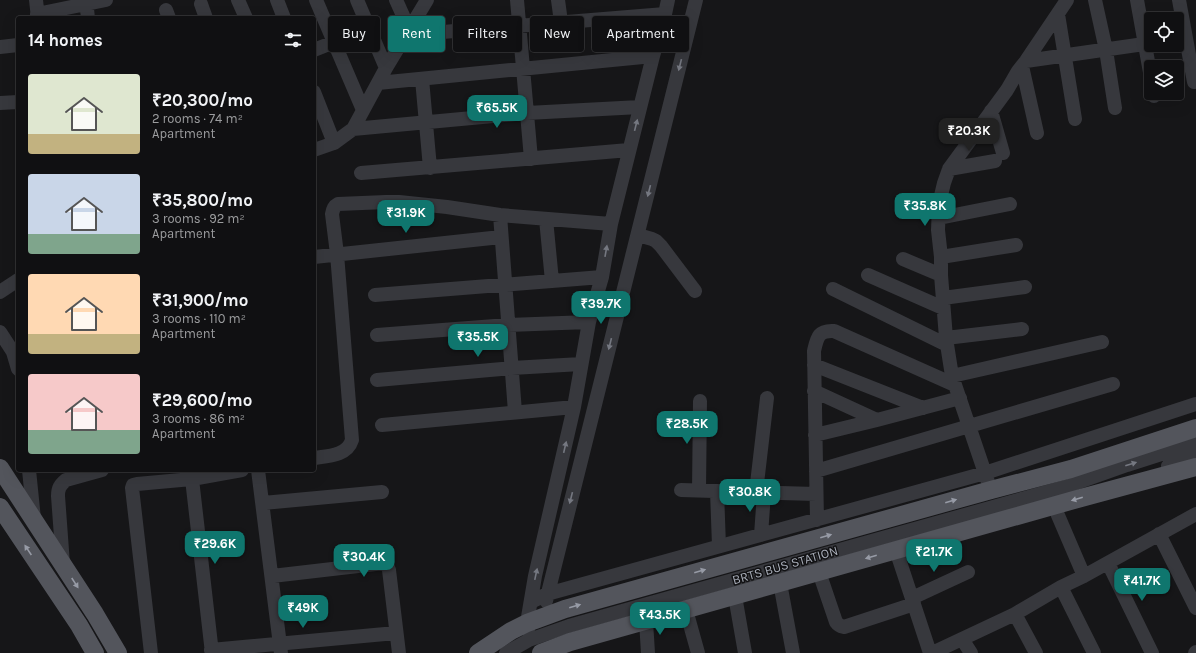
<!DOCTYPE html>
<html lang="en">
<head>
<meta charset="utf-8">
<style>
	:root { --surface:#101012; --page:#1e1e20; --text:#f1f3f6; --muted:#9c9d9f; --line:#303032; --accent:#0f766e }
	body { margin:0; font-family:Karla,sans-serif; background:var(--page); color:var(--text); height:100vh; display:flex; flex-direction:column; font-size:15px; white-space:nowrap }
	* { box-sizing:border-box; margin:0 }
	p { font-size:13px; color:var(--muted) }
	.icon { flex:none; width:22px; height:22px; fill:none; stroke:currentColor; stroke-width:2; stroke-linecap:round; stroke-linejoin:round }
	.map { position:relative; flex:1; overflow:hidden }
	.side { position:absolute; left:16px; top:16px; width:300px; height:456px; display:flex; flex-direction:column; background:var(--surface); border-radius:4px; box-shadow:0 4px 16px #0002,0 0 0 1px var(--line) }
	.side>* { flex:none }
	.guide { position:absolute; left:328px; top:16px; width:380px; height:36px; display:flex; gap:8px }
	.controls { position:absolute; left:1144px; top:12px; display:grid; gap:8px }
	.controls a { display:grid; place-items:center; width:40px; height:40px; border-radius:4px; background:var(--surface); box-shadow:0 4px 16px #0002,0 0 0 1px var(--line); font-size:20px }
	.price { position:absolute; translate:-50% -34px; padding:0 9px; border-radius:8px; background:var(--accent); color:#fff; font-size:13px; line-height:26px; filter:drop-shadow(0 1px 2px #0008) }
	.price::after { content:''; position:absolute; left:50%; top:24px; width:12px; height:9px; margin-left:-6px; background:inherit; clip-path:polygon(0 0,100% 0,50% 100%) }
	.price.on { background:#222; color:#fff }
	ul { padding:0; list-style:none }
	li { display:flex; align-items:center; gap:12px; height:100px; padding:0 12px }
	li span { display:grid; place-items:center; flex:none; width:112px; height:80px; border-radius:4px; color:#555 }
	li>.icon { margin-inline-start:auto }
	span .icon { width:48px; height:48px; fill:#fffc; stroke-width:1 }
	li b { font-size:17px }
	h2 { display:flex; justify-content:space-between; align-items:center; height:48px; padding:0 12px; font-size:17px }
	.tag { padding:0 14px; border-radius:4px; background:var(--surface); box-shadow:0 4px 16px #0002,0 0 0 1px var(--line); font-size:14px; line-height:36px }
	.tag.on { background:var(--accent); color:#fff }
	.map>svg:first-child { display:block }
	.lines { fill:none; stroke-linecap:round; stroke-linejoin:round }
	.minor { stroke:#37383d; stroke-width:14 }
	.major { stroke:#53555c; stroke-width:18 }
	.oneway { fill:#757881 }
	.oneway2 { fill:#979ba6 }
	.labels { text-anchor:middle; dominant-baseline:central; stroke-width:3; stroke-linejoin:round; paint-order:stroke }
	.street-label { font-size:13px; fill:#a8adb8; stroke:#111113 }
</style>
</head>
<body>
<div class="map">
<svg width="1196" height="653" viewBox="0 0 1196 653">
	<rect width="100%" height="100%" fill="#161618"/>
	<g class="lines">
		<path class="minor" d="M36 0 38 18
			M86 0 88 18
			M238 0 246 18
			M277 0 284 18
			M316 0 363 110
			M357 0 386 68
			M396 0 409 29
			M517 0 531 159
			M558 0 561 22
			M1095 0 1106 50 1115 108
			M1137 0 1151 78
			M1179 0 1194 82
			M201 4 206 18
			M166 10 169 18
			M37 14 106 0
			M1058 14 1075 119
			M406 35 665 14
			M0 47 18 45
			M314 50 369 28
			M1026 61 1151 43
			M1022 66 1037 133
			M422 79 430 168
			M378 83 653 56
			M314 92 334 143
			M1154 93V96
			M0 103 18 102
			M991 111 1003 153
			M353 129 527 113 640 107
			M314 150 334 143 353 129 386 68 427 0
			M949 169 995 161
			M361 173 629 150
			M500 215 515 412
			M939 218 1010 204
			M546 219 552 281
			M638 235 652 239 656 241 661 246 695 291
			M314 257 501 237
			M941 257 1016 245
			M903 259 941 275
			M868 275 943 308
			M833 289 947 345
			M0 292 18 280
			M375 295 602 277
			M943 298 1025 287
			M0 332 13 352 18 369
			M377 335 508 325 589 322
			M946 338 1022 329
			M814 365 923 408
			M952 376 1102 342
			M377 380 512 368 581 364
			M814 391 877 420
			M382 425 574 407
			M815 435 877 420 960 398
			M314 458C328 456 347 456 352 440L337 254 332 214C333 209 334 206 338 204L386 202H399L447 207 500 215 611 224
			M1168 466 1196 457
			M29 470 34 519
			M258 470 281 653
			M816 471 1113 384
			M192 479 212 653
			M988 482 952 376 946 338 941 275V257L938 230 939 204 944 183 949 169 1007 90 1018 71 1026 61 1067 0
			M681 490 816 494
			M699 490 700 401
			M717 491 719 546
			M756 492 767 398
			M263 503 382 492
			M1054 506 1084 576
			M817 520 814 351C817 338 818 330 834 331L955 385
			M1159 534 1196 608
			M761 535 764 493
			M896 550 930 653
			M1108 563 1152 653
			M63 564 58 496C58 488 60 485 66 480L102 470
			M819 572 836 622C838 625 840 626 844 627L914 604
			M272 576 384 563 387 565 389 570 399 653
			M780 583 793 653
			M1061 587 1094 653
			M735 596 745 653
			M912 598 968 572
			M546 601 696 0
			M531 602 547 594 985 473 1196 404
			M686 610 698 653
			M1015 614 1036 653
			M646 621 648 653
			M528 631 527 623 535 576 574 407 589 322 602 277 611 224 653 56 665 14 668 0
			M962 639 971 653
			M211 650 396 633
			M151 653 132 488 133 485 137 484 192 479 242 470
			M506 653 529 640 569 626 1068 486 1127 465 1196 443
			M932 653 1015 614 1061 587 1084 576 1196 514
			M1195 653 1196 652"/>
		<path class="major" d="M0 468 95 614 118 653
			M0 507 79 625 95 653
			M478 653 511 631 527 623 565 609 991 490 1071 469 1196 428
			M541 653 570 642 1081 498 1196 467"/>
	</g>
	<defs><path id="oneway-solid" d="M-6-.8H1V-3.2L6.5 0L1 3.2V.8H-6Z"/></defs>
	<g class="oneway">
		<use href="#oneway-solid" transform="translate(680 65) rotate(104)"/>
		<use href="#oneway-solid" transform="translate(636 125) rotate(-76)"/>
		<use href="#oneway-solid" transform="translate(649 191) rotate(104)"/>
		<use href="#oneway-solid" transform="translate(606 251) rotate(-80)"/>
		<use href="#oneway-solid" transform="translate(610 344) rotate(104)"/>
		<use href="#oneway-solid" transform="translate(565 447) rotate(-77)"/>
		<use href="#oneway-solid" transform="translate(1131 464) rotate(-18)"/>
		<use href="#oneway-solid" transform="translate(571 498) rotate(104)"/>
		<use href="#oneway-solid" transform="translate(536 574) rotate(-78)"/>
	</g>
	<g class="oneway2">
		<use href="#oneway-solid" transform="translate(1077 499) rotate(164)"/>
		<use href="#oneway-solid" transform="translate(951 501) rotate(-16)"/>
		<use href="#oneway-solid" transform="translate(826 536) rotate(-16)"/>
		<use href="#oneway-solid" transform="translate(28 550) rotate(-124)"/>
		<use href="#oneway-solid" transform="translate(871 557) rotate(164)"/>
		<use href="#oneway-solid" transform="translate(700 571) rotate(-16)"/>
		<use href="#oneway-solid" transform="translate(75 583) rotate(57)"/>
		<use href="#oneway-solid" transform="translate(575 606) rotate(-16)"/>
	</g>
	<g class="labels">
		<g class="street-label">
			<text transform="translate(785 565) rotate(-16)">BRTS BUS STATION</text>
		</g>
	</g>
</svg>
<div class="controls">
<a><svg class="icon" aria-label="locate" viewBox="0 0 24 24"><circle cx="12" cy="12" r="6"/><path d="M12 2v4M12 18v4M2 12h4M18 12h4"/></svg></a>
<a><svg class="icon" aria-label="layers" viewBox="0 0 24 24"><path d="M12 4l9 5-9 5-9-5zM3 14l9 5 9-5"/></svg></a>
</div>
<b class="price" style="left:497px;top:129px">₹65.5K</b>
<b class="price on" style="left:969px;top:152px">₹20.3K</b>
<b class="price" style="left:925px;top:227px">₹35.8K</b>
<b class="price" style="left:406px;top:234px">₹31.9K</b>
<b class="price" style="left:601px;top:325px">₹39.7K</b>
<b class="price" style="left:478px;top:358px">₹35.5K</b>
<b class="price" style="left:687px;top:445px">₹28.5K</b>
<b class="price" style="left:750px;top:513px">₹30.8K</b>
<b class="price" style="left:215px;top:565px">₹29.6K</b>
<b class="price" style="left:934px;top:573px">₹21.7K</b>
<b class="price" style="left:364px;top:578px">₹30.4K</b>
<b class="price" style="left:1142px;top:602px">₹41.7K</b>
<b class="price" style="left:303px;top:629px">₹49K</b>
<b class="price" style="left:660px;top:636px">₹43.5K</b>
<div class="guide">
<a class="tag">Buy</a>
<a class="tag on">Rent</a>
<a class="tag">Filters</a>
<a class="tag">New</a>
<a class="tag">Apartment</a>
</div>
<section class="side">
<h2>14 homes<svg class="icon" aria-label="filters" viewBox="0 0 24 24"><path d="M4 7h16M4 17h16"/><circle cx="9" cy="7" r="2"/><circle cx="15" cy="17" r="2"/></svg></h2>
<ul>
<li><span style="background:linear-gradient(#dfe7d0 75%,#c2b280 0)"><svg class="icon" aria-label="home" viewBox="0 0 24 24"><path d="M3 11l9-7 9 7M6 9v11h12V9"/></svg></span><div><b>₹20,300/mo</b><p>2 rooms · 74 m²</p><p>Apartment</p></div></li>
<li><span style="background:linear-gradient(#c9d6e8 75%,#7fa58c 0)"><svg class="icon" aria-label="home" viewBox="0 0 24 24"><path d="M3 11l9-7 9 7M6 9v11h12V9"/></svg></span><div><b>₹35,800/mo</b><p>3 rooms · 92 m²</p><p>Apartment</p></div></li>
<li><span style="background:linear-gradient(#ffd9b3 75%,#c2b280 0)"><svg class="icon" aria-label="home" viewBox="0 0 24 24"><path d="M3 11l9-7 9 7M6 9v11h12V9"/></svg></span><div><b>₹31,900/mo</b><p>3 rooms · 110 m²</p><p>Apartment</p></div></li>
<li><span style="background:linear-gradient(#f6c9c9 70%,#7fa58c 0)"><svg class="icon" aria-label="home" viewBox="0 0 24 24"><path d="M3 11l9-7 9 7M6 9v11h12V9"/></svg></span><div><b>₹29,600/mo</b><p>3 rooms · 86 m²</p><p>Apartment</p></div></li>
</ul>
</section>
</div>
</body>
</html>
